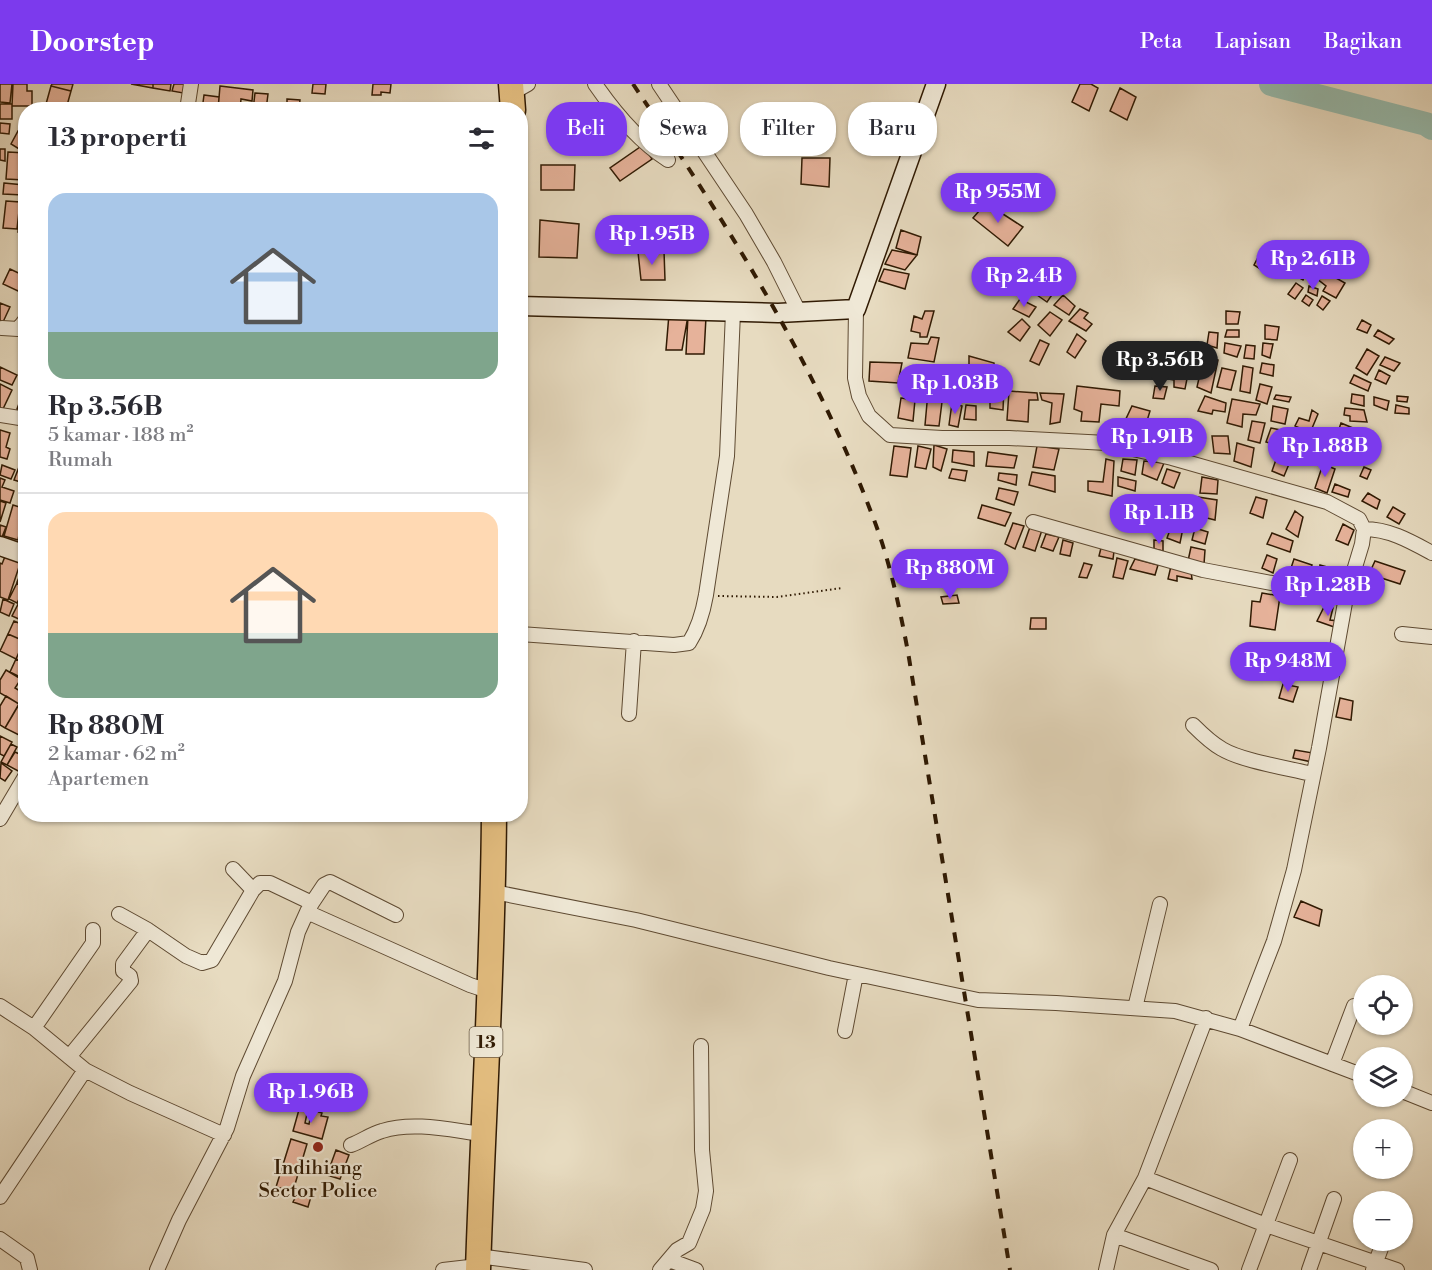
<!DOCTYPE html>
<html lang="id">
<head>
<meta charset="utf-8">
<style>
	:root { --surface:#fff; --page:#f2f2f3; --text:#2b2b33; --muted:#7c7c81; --line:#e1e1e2; --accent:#7c3aed }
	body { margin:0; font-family:"Libre Bodoni",serif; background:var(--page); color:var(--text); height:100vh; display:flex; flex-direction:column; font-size:22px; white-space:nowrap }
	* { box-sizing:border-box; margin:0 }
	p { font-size:20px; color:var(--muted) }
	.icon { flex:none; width:33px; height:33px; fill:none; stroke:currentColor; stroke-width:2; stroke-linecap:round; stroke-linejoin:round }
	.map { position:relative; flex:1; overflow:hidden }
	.side { position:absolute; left:18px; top:18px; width:510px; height:720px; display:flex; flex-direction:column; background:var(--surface); border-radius:24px; box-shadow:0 2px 4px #0004 }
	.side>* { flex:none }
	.banner { position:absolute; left:546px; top:18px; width:570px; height:54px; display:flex; gap:12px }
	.controls { position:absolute; left:1353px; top:891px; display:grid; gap:12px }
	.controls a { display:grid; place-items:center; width:60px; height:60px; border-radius:50%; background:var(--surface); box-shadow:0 2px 4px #0004; font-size:30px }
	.price { position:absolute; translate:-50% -51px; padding:0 14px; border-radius:21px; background:var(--accent); color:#fff; font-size:20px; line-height:39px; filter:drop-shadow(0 2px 3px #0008) }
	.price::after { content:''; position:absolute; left:50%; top:36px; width:18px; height:14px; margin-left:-9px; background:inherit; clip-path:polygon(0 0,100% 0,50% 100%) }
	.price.selected { background:#222; color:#fff }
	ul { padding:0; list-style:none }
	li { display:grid; align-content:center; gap:12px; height:318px; padding:0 30px }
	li+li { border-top:2px solid var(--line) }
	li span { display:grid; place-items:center; height:186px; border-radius:18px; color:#555 }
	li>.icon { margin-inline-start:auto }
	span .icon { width:108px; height:108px; fill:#fffc; stroke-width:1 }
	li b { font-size:26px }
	h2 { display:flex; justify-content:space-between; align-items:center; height:72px; padding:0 30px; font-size:26px }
	.pill { padding:0 21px; border-radius:24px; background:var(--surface); box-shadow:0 2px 4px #0004; font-size:21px; line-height:54px }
	.pill.selected { background:var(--accent); color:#fff }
	header { display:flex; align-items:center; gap:36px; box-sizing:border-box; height:84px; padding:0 30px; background:var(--accent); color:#fff }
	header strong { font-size:28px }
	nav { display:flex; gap:33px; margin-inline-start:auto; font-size:21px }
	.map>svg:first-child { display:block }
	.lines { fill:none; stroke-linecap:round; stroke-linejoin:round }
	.river { stroke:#97bbad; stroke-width:24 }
	.building { fill:#e6b29a; stroke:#301a03; stroke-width:1.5 }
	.street-casing { stroke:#5e4a32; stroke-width:16 }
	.secondary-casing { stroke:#301a03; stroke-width:21 }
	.highway-casing { stroke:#301a03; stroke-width:27 }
	.path { stroke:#301a03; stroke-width:2; stroke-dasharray:1.5 3; stroke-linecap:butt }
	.street { stroke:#efe8d6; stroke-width:14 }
	.secondary { stroke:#efe8d6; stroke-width:18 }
	.highway { stroke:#e4be80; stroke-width:24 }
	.rail { stroke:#301a03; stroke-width:4; stroke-dasharray:10 10; stroke-linecap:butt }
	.poi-dot { fill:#8f2418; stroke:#efe8d6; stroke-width:2 }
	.labels { text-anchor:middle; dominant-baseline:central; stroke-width:4.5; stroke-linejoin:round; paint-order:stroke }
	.shield { fill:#efe8d6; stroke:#695842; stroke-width:1.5 }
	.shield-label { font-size:18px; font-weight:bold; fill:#301a03 }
	.poi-label { font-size:20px; fill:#301a03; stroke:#efe8d6 }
</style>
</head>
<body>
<header>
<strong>Doorstep</strong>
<nav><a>Peta</a><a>Lapisan</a><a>Bagikan</a></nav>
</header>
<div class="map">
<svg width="1432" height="1186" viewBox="0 0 1432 1186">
	<rect width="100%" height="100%" fill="#e7dbc0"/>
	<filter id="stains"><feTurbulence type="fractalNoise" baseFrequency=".00333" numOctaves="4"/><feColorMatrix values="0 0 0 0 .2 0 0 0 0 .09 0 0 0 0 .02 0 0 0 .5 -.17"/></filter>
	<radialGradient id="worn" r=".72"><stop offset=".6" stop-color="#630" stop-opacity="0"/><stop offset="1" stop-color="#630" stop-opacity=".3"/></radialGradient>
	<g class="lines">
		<path class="river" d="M1271 0 1426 40 1432 44"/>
	</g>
	<path class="building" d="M0 0H12L10 19 0 18Z
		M13 0H27V7H32V22H12Z
		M52 0H73L71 7 51 2Z
		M131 0H153V4Z
		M153 0H171L170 7 153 4Z
		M174 0H185L183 9 172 7Z
		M313 0H326L325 10 312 9Z
		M373 0H391L390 9 381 8V11H372Z
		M1080 0H1091L1098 4 1089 27 1072 18Z
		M51 2 71 7 66 25 46 20Z
		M220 2 253 6 252 17 241 15 240 26H218Z
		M1120 4 1136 13 1127 36 1110 27Z
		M255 9 268 10 266 26H253Z
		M204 11 219 13 218 26H202Z
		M287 15 300 16 299 26H266L267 19 287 21Z
		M0 20H12V35H0Z
		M0 39 10 40 9 50 0 49Z
		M18 47 26 51 24 68 11 60Z
		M643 61 652 75 620 97 610 84Z
		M0 65H5V77L0 76Z
		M8 68 26 69 24 96 6 95Z
		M802 74H830L829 103 801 100Z
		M541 81H575L574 106H541Z
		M4 99 24 101 23 111 3 110Z
		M6 117 20 118 17 145 3 144Z
		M986 119 1023 143 1008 162 973 134Z
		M21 121H26V148H18Z
		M540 136 579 140 577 174 539 173Z
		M901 146 921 153 917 171 896 164Z
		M1264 162 1274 168 1265 188 1254 181Z
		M892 166 917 171 905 186 885 180Z
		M664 167 665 196H641L638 168Z
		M1296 180 1307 187 1303 196 1291 189Z
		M10 185 25 192 18 207 3 200Z
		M884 185 909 190 905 205 879 197Z
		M1322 186 1345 199 1336 214 1323 207 1326 202 1316 194Z
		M1296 199 1303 204 1295 215 1288 210Z
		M1048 200 1056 205 1047 218 1037 211Z
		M1309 202 1318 205 1317 212 1308 208Z
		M1063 211 1075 222 1069 231 1054 221Z
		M1306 211 1313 216 1309 222 1302 217Z
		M1322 212 1330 217 1323 226 1317 221Z
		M1020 215 1036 223 1029 233 1013 225Z
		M0 219 10 223 3 238 0 236Z
		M1080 225 1088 229 1084 234 1092 240 1086 247 1069 237Z
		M925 227H934L927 253H920V249L911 247 914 232 922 235Z
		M1226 227 1240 228 1238 240H1226Z
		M1050 228 1062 236 1050 252 1038 241Z
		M669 230 688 232 682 266H666Z
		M688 232 706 233 704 270H686Z
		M1022 235 1030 243 1020 257 1008 248Z
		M1362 236 1371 241 1367 249 1357 245Z
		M1265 241 1279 243 1277 256 1265 255Z
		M1227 246H1239V253H1225Z
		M1378 246 1394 255 1389 260 1374 252Z
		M1209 248 1218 249 1217 264 1207 261Z
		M1077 250 1086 257 1075 274 1067 268Z
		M931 253 939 254 934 278 908 274 911 259 928 260Z
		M1040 256 1049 260 1039 281 1030 277Z
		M1178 258 1194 259 1185 305 1174 303V296L1140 290 1141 284 1177 288Z
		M1225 259 1241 262 1237 273 1224 269Z
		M1263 259 1273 260 1270 274 1262 271Z
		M1246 261 1255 262 1254 275 1244 274Z
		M1367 265 1379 272 1367 291 1356 284Z
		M969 272 994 279 995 292 969 287Z
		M1204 272 1218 276 1211 309 1197 303Z
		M1385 273 1400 279 1394 287 1380 281Z
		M870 278 902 279 898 299 869 297Z
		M1262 279 1274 281 1273 292 1260 289Z
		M1243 282 1253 284 1250 309 1240 307Z
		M0 283 17 291 12 301 0 296Z
		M1222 284 1236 287 1231 306 1217 303Z
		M1379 286 1390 292 1386 300 1375 295Z
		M1354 291 1371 299 1368 307 1350 299Z
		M22 293 26 294V328L17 325 25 303 19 301Z
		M0 300 12 306 2 327 0 326Z
		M1260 300 1272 303 1267 320 1256 316Z
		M1004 302 1003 326 990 324V303Z
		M1077 302 1120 307 1119 322 1101 320 1099 338 1081 337 1082 328 1074 325Z
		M1155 302 1167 303 1164 315 1153 314Z
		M1009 307 1037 309 1038 316H1029L1028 338 1007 336Z
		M928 308 943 310 939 342 925 341Z
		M1040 309 1064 310 1060 338 1050 340 1052 319 1042 316Z
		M1352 310 1364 312V322L1351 319Z
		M1276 311 1291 313 1289 318 1274 315Z
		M1205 312 1226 319 1225 328 1213 326 1212 330 1198 327Z
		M1397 312 1408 313 1407 318 1397 317Z
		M1374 313 1389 317 1387 326 1374 321Z
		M901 314 915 316 913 337 898 334Z
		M1232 315 1260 320 1256 331 1243 330 1242 343 1227 339Z
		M952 319 962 322 958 343 949 341Z
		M966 321 976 322V336L964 335Z
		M1396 321 1409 324V330L1395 329Z
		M1132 322 1150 327 1143 350 1132 348 1133 341 1124 339Z
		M1273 322 1288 325 1285 340 1271 337Z
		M1345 324 1364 326 1367 338 1350 337V332L1344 331Z
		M1312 326 1318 330 1310 349 1295 342 1299 334 1309 337Z
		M1252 337 1265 339 1260 359 1248 356Z
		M1341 339 1360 347 1356 359 1337 351Z
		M1271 344 1281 346 1277 361 1266 358Z
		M1174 345 1201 348 1200 363 1174 359Z
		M0 346 10 349 6 363 10 365 7 375 0 373Z
		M1212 352H1228L1230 370 1214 369Z
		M1237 359 1254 364 1251 383 1234 377Z
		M934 361 947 365 941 387 933 383Z
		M894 362 911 364 907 393 890 391Z
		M918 362 931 365 926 385 915 383Z
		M1037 362 1059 365 1054 386 1033 383Z
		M1326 364 1339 368 1338 379 1324 375Z
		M953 366 974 368V382L952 378Z
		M1279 367 1292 373 1284 392 1272 387Z
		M988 368 1017 372 1014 384 986 382Z
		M1106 375 1114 377 1112 412 1088 407V397L1103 398Z
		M1123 375 1137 376 1135 391 1121 387Z
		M1144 377 1164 379 1157 396 1142 390Z
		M1323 380 1335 385 1327 409 1315 404Z
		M2 381 15 386 11 395 0 391Z
		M19 383 26 385 24 399 14 396Z
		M1364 383 1371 386 1367 395 1360 392Z
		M952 385 967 387 965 397 949 394Z
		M1167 385 1180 389 1174 404 1162 399Z
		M1032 388 1055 392V408L1029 401Z
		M999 389 1017 391 1016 401 998 396Z
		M1118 393 1136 397 1135 407 1118 402Z
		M1202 393 1218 396 1217 410 1200 409Z
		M0 394 5 396 2 403 14 407 10 419 0 416Z
		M26 400V415L19 411Z
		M1335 400 1350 406 1348 413 1332 408Z
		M999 404 1018 408 1014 421 996 415Z
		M1368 409 1380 416 1377 425 1362 417Z
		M1198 413 1217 416 1215 436 1195 431Z
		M1256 413 1267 416 1263 434 1250 429Z
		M0 417 6 419 0 438Z
		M13 421 26 425V445L24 452 19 451 18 456 4 452Z
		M982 421 1011 429 1005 442 978 434Z
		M1393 423 1405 430 1399 440 1387 433Z
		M1295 427 1303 433 1298 453 1286 445Z
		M1174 435 1193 440 1191 446 1183 444 1180 459 1167 454Z
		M1013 439 1024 442 1015 465 1005 460Z
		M1343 440 1354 446 1348 461 1336 456Z
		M0 441 6 443 2 453 0 452Z
		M1030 443 1042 446 1035 467 1023 463Z
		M1195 444 1208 448 1205 460 1192 456Z
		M1272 449 1293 457 1290 468 1267 460Z
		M1046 450 1059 453 1053 467 1041 463Z
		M1063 456 1073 459 1070 472 1060 470Z
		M1154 456 1163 457V467L1154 465Z
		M1191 463 1205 466 1204 480 1188 477Z
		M1101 464 1114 467 1113 475 1099 472Z
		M926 469H945L943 486 926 484Z
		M6 470 21 477 8 516 0 513V479L2 480Z
		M1267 471 1277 475 1273 489 1262 484Z
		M1117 474 1128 477 1123 495 1113 493Z
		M1135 475 1158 481 1155 491 1130 485Z
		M1294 475 1312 481 1306 499 1288 493Z
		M1375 477 1405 487 1400 500 1369 490Z
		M1084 479 1092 481 1087 494 1079 493Z
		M25 480H26V502L17 498Z
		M948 481H958V492L946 490Z
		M1320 481 1345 488 1341 505 1317 498Z
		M1171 482 1191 487 1192 495 1177 492V497L1168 495Z
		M17 499 25 503 17 519 9 515Z
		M26 505V528L21 536 12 532Z
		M1262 509 1280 512 1275 546 1250 542 1252 517 1260 518Z
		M957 511 959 519 943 520 941 513Z
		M3 515 14 520 9 532 0 528Z
		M1325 521 1333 524 1330 536 1339 537 1337 544 1317 537Z
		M1031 534H1046V545H1030Z
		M14 537 26 542 24 557 8 550Z
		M8 550 24 557 16 575 0 567Z
		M24 557 26 558V579L16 575Z
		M16 575 26 579V596L10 588Z
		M6 586 21 595 15 604 25 610 19 620 0 609V596Z
		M1283 600 1298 603 1293 618 1279 614Z
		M26 609V627L18 622Z
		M6 612 19 620 5 644 0 641V622Z
		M1340 614 1353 617 1351 636 1336 633Z
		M18 622 26 627V644L21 652 5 644Z
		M0 652 12 658 4 672 0 670Z
		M11 660 17 663 7 681 1 678Z
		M1295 666 1313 669 1312 678 1293 674Z
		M15 668 26 673 20 688 7 681Z
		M1 679 12 687 5 697 0 694Z
		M1301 817 1322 826 1319 842 1294 833Z
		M300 1022 308 1025 305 1039 309 1040 312 1026 322 1029 321 1032 328 1033 322 1055 293 1047Z
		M291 1055 307 1060 293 1107 276 1103Z
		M336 1066 349 1071 340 1095 327 1091Z
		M297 1104 312 1109 308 1123 293 1118 295 1114H293Z"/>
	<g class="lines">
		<g class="street-casing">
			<path id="street" d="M595 0C615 29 638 57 668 76
				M659 0 746 130 774 178 799 228
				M512 9 528 0
				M187 26 191 0
				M26 106V112
				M856 225 855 294 859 312 869 332 890 351 942 354H1009L1107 359 1172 374 1327 418 1359 435 1364 445 1362 460 1346 513 1319 664 1294 786 1274 857 1240 945
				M2 244 18 245 26 235
				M0 331 26 335
				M1033 438 1203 486 1346 513
				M1364 445C1389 445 1410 457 1432 469
				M520 550 674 561 689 559C698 545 703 528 706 511L727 372 733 228
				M1402 550 1432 553
				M629 630 634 557
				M1193 641C1202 650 1211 659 1222 665 1242 677 1288 684 1312 690
				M0 735 26 691
				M233 785 253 806
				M494 808 636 836 829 884 978 916 1056 919 1175 927 1240 945 1364 992
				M312 819 324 801 330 798 396 831
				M119 830 148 846 186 872 202 879 212 876 253 806 260 799H270L312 819 307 828
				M0 922 34 944 85 986 130 1009 224 1051
				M1135 924 1160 820
				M34 944 93 859V846
				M845 947 856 890
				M69 973 131 897 130 892 123 887V880L148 846
				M1332 980 1354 922
				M1402 1007 1432 1019
				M351 1061C362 1057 371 1050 382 1047 413 1037 450 1046 482 1050
				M1145 1094 1266 1141 1397 1186
				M0 1113 85 986
				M1114 1151 1211 1186
				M0 1155 27 1174 30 1186
				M478 1172 585 1186
				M669 1176 696 1186
				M157 1186 179 1136 227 1044 243 992 285 897 298 848 307 828 470 901 488 907
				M443 1186 478 1182
				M660 1186 677 1166 689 1159 703 1125 706 1107 702 1066 701 962
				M1106 1186 1114 1151 1145 1094 1206 934
				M1249 1186 1290 1076
				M1309 1186 1334 1115
				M1373 1186 1384 1156"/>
		</g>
		<g class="secondary-casing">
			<path id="secondary" d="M520 222 778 229 856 225 936 0
				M0 462 26 471"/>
		</g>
		<g class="highway-casing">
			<path id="highway" d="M511 0 513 26
				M478 1186C483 1034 493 882 494 730"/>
		</g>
		<path class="path" d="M718 512 777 513 842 504"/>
		<use href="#street" class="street"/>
		<use href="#secondary" class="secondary"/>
		<use href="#highway" class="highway"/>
		<path class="rail" d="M633 0C724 136 812 273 871 428 889 473 899 521 908 568L1010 1186"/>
	</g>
	<circle class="poi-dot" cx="318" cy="1063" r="6"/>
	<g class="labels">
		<rect class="shield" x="469.5" y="943" width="33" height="30" rx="4.5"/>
		<g class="shield-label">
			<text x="486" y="958">13</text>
		</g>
		<g class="poi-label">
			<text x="318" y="1084">Indihiang<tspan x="318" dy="23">Sector Police</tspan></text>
		</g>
	</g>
	<rect width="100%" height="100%" filter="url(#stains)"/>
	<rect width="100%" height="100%" fill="url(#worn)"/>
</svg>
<div class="controls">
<a><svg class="icon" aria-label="locate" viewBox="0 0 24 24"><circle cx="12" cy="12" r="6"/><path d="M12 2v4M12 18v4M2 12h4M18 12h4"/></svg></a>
<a><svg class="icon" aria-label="layers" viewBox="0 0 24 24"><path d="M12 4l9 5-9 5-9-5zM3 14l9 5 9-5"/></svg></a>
<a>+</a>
<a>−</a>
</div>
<b class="price" style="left:998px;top:140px">Rp 955M</b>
<b class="price" style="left:652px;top:182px">Rp 1.95B</b>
<b class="price" style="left:1313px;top:207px">Rp 2.61B</b>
<b class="price" style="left:1024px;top:224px">Rp 2.4B</b>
<b class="price selected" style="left:1160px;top:308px">Rp 3.56B</b>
<b class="price" style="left:955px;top:331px">Rp 1.03B</b>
<b class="price" style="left:1152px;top:385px">Rp 1.91B</b>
<b class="price" style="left:1325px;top:394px">Rp 1.88B</b>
<b class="price" style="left:1159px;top:461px">Rp 1.1B</b>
<b class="price" style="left:950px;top:516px">Rp 880M</b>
<b class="price" style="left:1328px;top:533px">Rp 1.28B</b>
<b class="price" style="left:1288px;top:609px">Rp 948M</b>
<b class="price" style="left:311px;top:1040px">Rp 1.96B</b>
<div class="banner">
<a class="pill selected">Beli</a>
<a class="pill">Sewa</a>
<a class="pill">Filter</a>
<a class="pill">Baru</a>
</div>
<section class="side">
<h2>13 properti<svg class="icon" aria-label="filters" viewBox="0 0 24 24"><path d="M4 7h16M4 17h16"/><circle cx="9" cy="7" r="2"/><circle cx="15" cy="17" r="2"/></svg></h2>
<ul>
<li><span style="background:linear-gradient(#a9c7e8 75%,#7fa58c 0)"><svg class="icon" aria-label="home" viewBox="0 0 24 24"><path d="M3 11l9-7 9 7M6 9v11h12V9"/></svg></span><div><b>Rp 3.56B</b><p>5 kamar · 188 m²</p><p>Rumah</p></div></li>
<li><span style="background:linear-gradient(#ffd9b3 65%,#7fa58c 0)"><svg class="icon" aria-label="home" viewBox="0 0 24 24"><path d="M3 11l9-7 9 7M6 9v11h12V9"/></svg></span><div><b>Rp 880M</b><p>2 kamar · 62 m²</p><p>Apartemen</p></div></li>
</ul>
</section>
</div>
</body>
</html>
